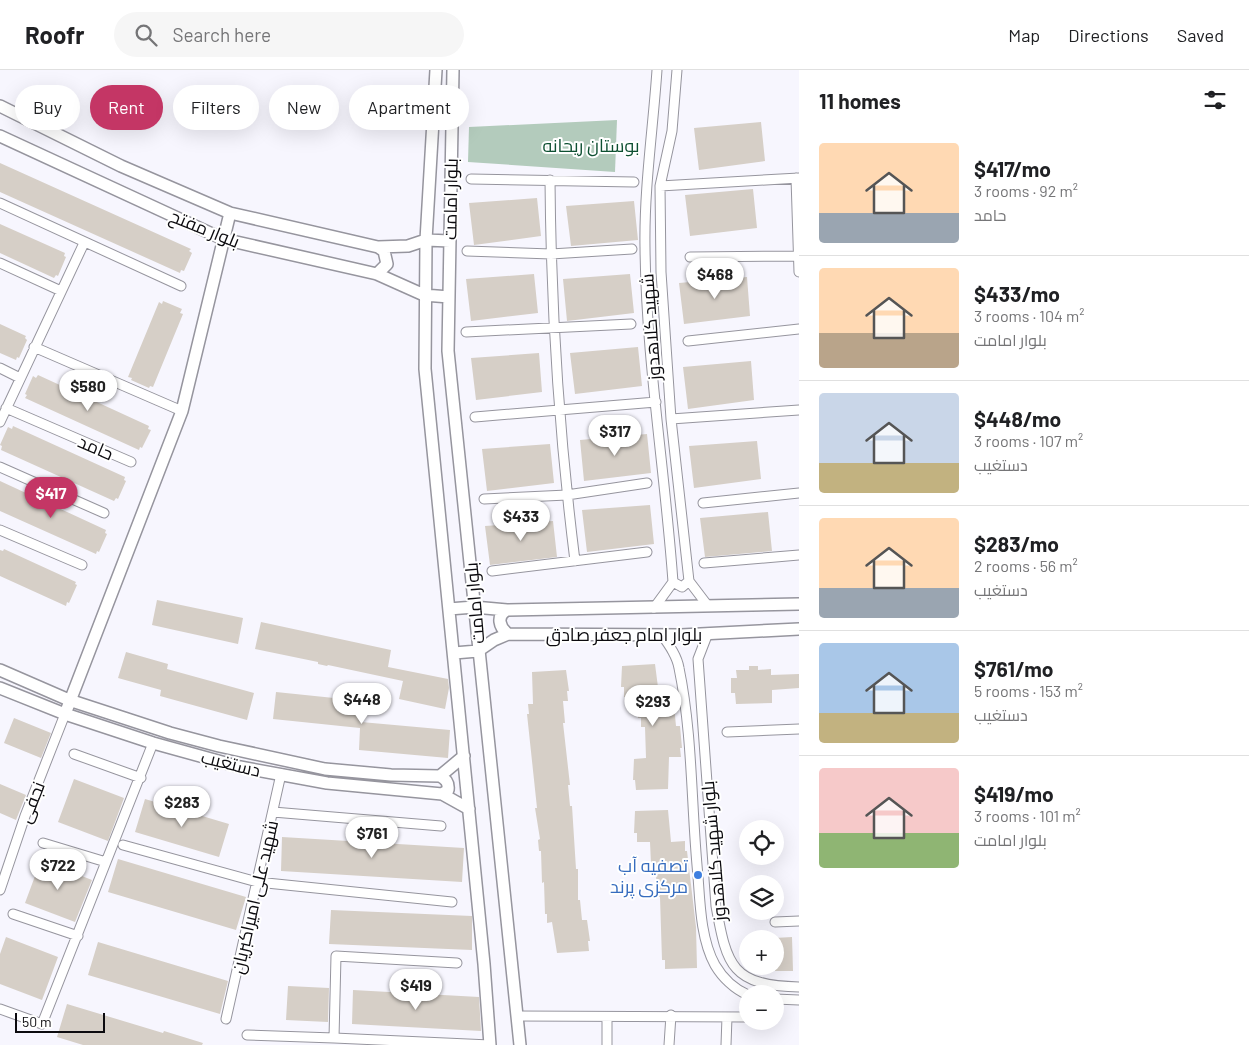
<!DOCTYPE html>
<html lang="en">
<head>
<meta charset="utf-8">
<style>
	:root { --surface:#fff; --page:#f6f6f6; --text:#202124; --muted:#757577; --line:#e0e0e0; --accent:#c43665 }
	body { margin:0; font-family:Barlow,Cairo,sans-serif; background:var(--page); color:var(--text); height:100vh; display:flex; flex-direction:column; font-size:19px; white-space:nowrap }
	* { box-sizing:border-box; margin:0 }
	p { font-size:16px; color:var(--muted) }
	.icon { flex:none; width:28px; height:28px; fill:none; stroke:currentColor; stroke-width:2; stroke-linecap:round; stroke-linejoin:round }
	.map { position:relative; flex:1; overflow:hidden }
	.drawer { display:flex; flex-direction:column; background:var(--surface); width:450px }
	.drawer>* { flex:none }
	.hud { position:absolute; left:15px; top:15px; width:475px; height:45px; display:flex; gap:10px }
	.tools { position:absolute; left:739px; top:750px; display:grid; gap:10px }
	.tools a { display:grid; place-items:center; width:45px; height:45px; border-radius:50%; background:var(--surface); box-shadow:0 5px 20px #0002; font-size:25px }
	.scale { position:absolute; left:15px; bottom:12px; width:90px; box-sizing:border-box; padding-left:5px; border:2px solid #0c0b0f; border-top:0; font-size:14px; line-height:18px; white-space:nowrap; color:#0c0b0f; -webkit-text-stroke:4px #fff; paint-order:stroke }
	.price { position:absolute; translate:-50% -42px; padding:0 11px; border-radius:18px; background:#fff; color:#222; font-size:16px; line-height:32px; filter:drop-shadow(0 1px 2px #0008) }
	.price::after { content:''; position:absolute; left:50%; top:30px; width:15px; height:11px; margin-left:-8px; background:inherit; clip-path:polygon(0 0,100% 0,50% 100%) }
	.price.on { background:var(--accent); color:#fff }
	ul { padding:0; list-style:none }
	li { display:flex; align-items:center; gap:15px; height:125px; padding:0 20px }
	li+li { border-top:1px solid var(--line) }
	li span { display:grid; place-items:center; flex:none; width:140px; height:100px; border-radius:5px; color:#555 }
	li>.icon { margin-inline-start:auto }
	span .icon { width:60px; height:60px; fill:#fffc; stroke-width:1 }
	li b { font-size:21px }
	h2 { display:flex; justify-content:space-between; align-items:center; height:60px; padding:0 20px; font-size:21px }
	.tag { padding:0 18px; border-radius:22px; background:var(--surface); box-shadow:0 5px 20px #0002; font-size:18px; line-height:45px }
	.tag.on { background:var(--accent); color:#fff }
	header { display:flex; align-items:center; gap:30px; box-sizing:border-box; height:70px; padding:0 25px; background:var(--surface); border-bottom:1px solid var(--line) }
	header strong { font-size:24px }
	nav { display:flex; gap:28px; margin-inline-start:auto; font-size:18px }
	.search { width:350px; height:45px; background:var(--page); display:flex; align-items:center; gap:12px; box-sizing:border-box; padding:0 18px; border-radius:28px; color:var(--muted); font-size:19px }
	main { display:flex; flex:1; min-height:0 }
	.map>svg:first-child { display:block }
	.green { fill:#b3cbbc }
	.building { fill:#d6cfc7 }
	.lines { fill:none; stroke-linecap:round; stroke-linejoin:round }
	.minor-casing { stroke:#96959e; stroke-width:11 }
	.tertiary-casing { stroke:#96959e; stroke-width:14 }
	.minor { stroke:#fff; stroke-width:9 }
	.tertiary { stroke:#fff; stroke-width:11 }
	.shop-dot { fill:#3f7fe0; stroke:#fff; stroke-width:2 }
	.labels { text-anchor:middle; dominant-baseline:central; stroke-width:4; stroke-linejoin:round; paint-order:stroke }
	.park-label { font-size:18px; fill:#0e5032; stroke:#fff }
	.street-label { font-size:18px; fill:#0c0b0f; stroke:#fff }
	.shop-label { font-size:18px; fill:#366cbe; stroke:#fff; text-anchor:end }
</style>
</head>
<body>
<header>
<strong>Roofr</strong>
<div class="search"><svg class="icon" aria-label="search" viewBox="0 0 24 24"><circle cx="10" cy="10" r="6"/><path d="M15 15l6 6"/></svg>Search here</div>
<nav><a>Map</a><a>Directions</a><a>Saved</a></nav>
</header>
<main>
<div class="map">
<svg width="799" height="975" viewBox="0 0 799 975">
	<rect width="100%" height="100%" fill="#f7f6fe"/>
	<path class="green" d="M617 50 615 102 468 92 469 57Z"/>
	<path class="building" d="M761 52 765 91 699 100 694 58Z
		M0 93 191 179 189 181 192 183 184 201 181 200 180 203 0 122Z
		M753 119 757 158 690 166 685 125Z
		M537 128 541 166 474 175 469 133Z
		M634 131 638 170 571 176 566 136Z
		M0 154 65 183 64 186 66 187 58 206 56 205 54 208 0 183Z
		M534 204 538 243 471 251 466 209Z
		M630 204 634 243 567 251 563 209Z
		M747 207 750 246 684 254 679 213Z
		M163 231 182 239 180 243 183 244 153 317 150 316 149 318 131 310 132 308 128 307 159 232 162 234Z
		M0 254 26 266 25 268 27 270 19 288 17 287 16 290 0 283Z
		M638 277 642 316 575 324 570 283Z
		M539 283 542 322 476 330 471 288Z
		M751 291 754 330 688 339 683 297Z
		M38 305 149 356 148 359 151 360 142 378 140 377 139 380 25 328 27 325 25 324 33 306 36 308Z
		M13 356 125 407 124 410 126 411 118 429 116 428 114 431 1 380 2 376 0 375 8 357 12 359Z
		M647 364 651 403 584 411 580 370Z
		M757 371 761 409 694 418 689 376Z
		M550 374 554 413 487 421 482 379Z
		M0 411 106 460 105 463 107 464 99 482 97 481 96 484 0 441Z
		M650 435 654 474 587 482 582 440Z
		M768 442 772 481 705 487 700 448Z
		M553 451 557 487 490 495 485 456Z
		M4 479 76 512 75 514 77 515 69 533 67 532 66 536 0 506V480L3 481Z
		M157 530 243 548 238 574 152 555Z
		M261 552 391 580 388 597 448 609 449 618 445 639 399 629 403 611 328 595 327 596 318 594V592L255 579Z
		M126 582 168 594 167 599 254 623 247 650 160 626 161 620 118 608Z
		M655 594 659 625H673L676 656H680L682 678H680L681 687H669L668 719 636 720 635 710H633L634 689 646 688 645 657H641V648H638L637 626 624 627V617H621L622 596Z
		M749 596H758V600L771 599V605L799 604V618L772 620V633L736 634 735 623H731V608H737L736 600H749Z
		M566 600 569 621H567L568 631H563L565 653H563L570 715H568L570 736H572L576 799H578V830H580L582 850H587L590 871H588L589 881 557 883 552 852 547 853V844H545L544 812 542 813 541 781H539L538 770 540 769 535 738H537L527 644H529L528 634H533L532 602Z
		M276 622 363 631 361 652 450 660 448 688 359 680 360 658 273 649Z
		M14 648 51 663 41 688 4 673Z
		M74 709 124 728 108 771 58 752Z
		M0 714 26 725 16 750 0 743Z
		M145 729 229 754 219 787 135 762Z
		M668 740 671 772 685 771V781H687L696 857 697 898 665 899V890H662L660 827H657L656 803 654 794H651L650 772H637V763H634L635 741Z
		M282 767 464 778 462 812 281 801Z
		M118 789 246 827 236 860 108 822Z
		M41 790 92 810 75 852 25 833Z
		M331 840 472 846V880L329 874Z
		M6 867 58 887 42 930 0 914V884Z
		M792 867 793 901H775V868Z
		M98 872 228 911 220 944 88 905Z
		M288 916 329 918 328 952 286 950Z
		M353 920 479 927 481 961 352 954Z
		M67 934 163 963 164 961 203 973 202 975H83L57 967Z"/>
	<g class="lines">
		<g class="minor-casing">
			<path id="minor" d="M677 0 672 61 660 116 661 202 671 349 689 511 708 536
				M796 108 799 202
				M471 109 634 112
				M550 110C551 238 559 364 575 491
				M660 116 799 108
				M0 133 181 216
				M467 181 551 184 632 179
				M690 187 799 186
				M0 193 61 221
				M466 262 631 254
				M688 271 799 259
				M34 277 182 341
				M0 298 20 308
				M6 338 131 392
				M475 347 656 332
				M671 349 799 340
				M0 352 84 173
				M0 397 104 443
				M484 429 567 425 647 413
				M703 433 799 423
				M0 460 82 495
				M704 493 799 485
				M492 501 647 482
				M673 512 682 517 689 511
				M654 538 673 512C665 400 646 289 645 177 644 118 653 59 657 0
				M708 563 698 589 716 836C727 897 732 915 799 917
				M662 565C669 575 677 586 679 598 693 666 691 737 698 806 700 834 701 870 715 895 722 907 734 919 748 925
				M727 662 799 659
				M74 684 141 708
				M273 742 441 756
				M43 773 106 792
				M123 775 257 812 452 832
				M0 820 25 746 65 644
				M13 844 78 866
				M775 852 799 851
				M775 929 799 930
				M0 939 42 954 153 673
				M517 946 748 947
				M607 947V975
				M226 949 281 704
				M247 965 334 968 336 886 457 893
				M334 968 490 975
				M669 975 671 945
				M726 975 727 947"/>
		</g>
		<g class="tertiary-casing">
			<path id="tertiary" d="M436 0 426 170 425 299 484 894 490 975
				M453 0 448 281 520 975
				M0 36 121 96 230 143 378 177 408 176 426 170 450 171
				M0 66 223 169 377 204 424 225 449 227
				M377 204 387 194 384 181 378 177
				M449 539 474 537 507 540 799 534
				M507 540C496 546 499 557 508 564
				M454 583 478 581 494 570 508 564 681 565 799 559
				M0 600 69 630 170 663 219 676 325 699 391 705 440 706 464 686
				M0 618 65 644 153 673 240 697 327 713 442 724 469 739
				M65 644 182 341 230 143
				M440 706C446 709 449 713 448 720L442 724"/>
		</g>
		<use href="#minor" class="minor"/>
		<use href="#tertiary" class="tertiary"/>
	</g>
	<circle class="shop-dot" cx="698" cy="805" r="5"/>
	<g class="labels">
		<g class="park-label">
			<text x="591" y="75">بوستان ریحانه</text>
		</g>
		<g class="street-label">
			<text transform="translate(450 129) rotate(-89)">بلوار امامت</text>
			<text transform="translate(205 158) rotate(22)">بلوار مفتح</text>
			<text transform="translate(650 257) rotate(-94)">شهید کلاهدوز</text>
			<text transform="translate(96 377) rotate(23)">حامد</text>
			<text transform="translate(474 533) rotate(-95)">بلوار امامت</text>
			<text x="624" y="564">بلوار امام جعفر صادق</text>
			<text transform="translate(231 693) rotate(14)">دستغیب</text>
			<text transform="translate(31 732) rotate(-69)">نجفی</text>
			<text transform="translate(713 781) rotate(-95)">بلوار شهید کلاهدوز</text>
			<text transform="translate(254 827) rotate(-77)">شهید علی امیراکبریان</text>
		</g>
		<g class="shop-label">
			<text x="688" y="795">تصفیه آب<tspan x="688" dy="21">مرکزی پرند</tspan></text>
		</g>
	</g>
</svg>
<div class="tools">
<a><svg class="icon" aria-label="locate" viewBox="0 0 24 24"><circle cx="12" cy="12" r="6"/><path d="M12 2v4M12 18v4M2 12h4M18 12h4"/></svg></a>
<a><svg class="icon" aria-label="layers" viewBox="0 0 24 24"><path d="M12 4l9 5-9 5-9-5zM3 14l9 5 9-5"/></svg></a>
<a>+</a>
<a>−</a>
</div>
<div class="scale">50 m</div>
<b class="price" style="left:715px;top:230px">$468</b>
<b class="price" style="left:88px;top:342px">$580</b>
<b class="price" style="left:615px;top:387px">$317</b>
<b class="price on" style="left:51px;top:449px">$417</b>
<b class="price" style="left:521px;top:472px">$433</b>
<b class="price" style="left:362px;top:655px">$448</b>
<b class="price" style="left:653px;top:657px">$293</b>
<b class="price" style="left:182px;top:758px">$283</b>
<b class="price" style="left:372px;top:789px">$761</b>
<b class="price" style="left:58px;top:821px">$722</b>
<b class="price" style="left:416px;top:941px">$419</b>
<div class="hud">
<a class="tag">Buy</a>
<a class="tag on">Rent</a>
<a class="tag">Filters</a>
<a class="tag">New</a>
<a class="tag">Apartment</a>
</div>
</div>
<section class="drawer">
<h2>11 homes<svg class="icon" aria-label="filters" viewBox="0 0 24 24"><path d="M4 7h16M4 17h16"/><circle cx="9" cy="7" r="2"/><circle cx="15" cy="17" r="2"/></svg></h2>
<ul>
<li><span style="background:linear-gradient(#ffd9b3 70%,#9aa5b1 0)"><svg class="icon" aria-label="home" viewBox="0 0 24 24"><path d="M3 11l9-7 9 7M6 9v11h12V9"/></svg></span><div><b>$417/mo</b><p>3 rooms · 92 m²</p><p>حامد</p></div></li>
<li><span style="background:linear-gradient(#ffd9b3 65%,#b9a48a 0)"><svg class="icon" aria-label="home" viewBox="0 0 24 24"><path d="M3 11l9-7 9 7M6 9v11h12V9"/></svg></span><div><b>$433/mo</b><p>3 rooms · 104 m²</p><p>بلوار امامت</p></div></li>
<li><span style="background:linear-gradient(#c9d6e8 70%,#c2b280 0)"><svg class="icon" aria-label="home" viewBox="0 0 24 24"><path d="M3 11l9-7 9 7M6 9v11h12V9"/></svg></span><div><b>$448/mo</b><p>3 rooms · 107 m²</p><p>دستغیب</p></div></li>
<li><span style="background:linear-gradient(#ffd9b3 70%,#9aa5b1 0)"><svg class="icon" aria-label="home" viewBox="0 0 24 24"><path d="M3 11l9-7 9 7M6 9v11h12V9"/></svg></span><div><b>$283/mo</b><p>2 rooms · 56 m²</p><p>دستغیب</p></div></li>
<li><span style="background:linear-gradient(#a9c7e8 70%,#c2b280 0)"><svg class="icon" aria-label="home" viewBox="0 0 24 24"><path d="M3 11l9-7 9 7M6 9v11h12V9"/></svg></span><div><b>$761/mo</b><p>5 rooms · 153 m²</p><p>دستغیب</p></div></li>
<li><span style="background:linear-gradient(#f6c9c9 65%,#8fb573 0)"><svg class="icon" aria-label="home" viewBox="0 0 24 24"><path d="M3 11l9-7 9 7M6 9v11h12V9"/></svg></span><div><b>$419/mo</b><p>3 rooms · 101 m²</p><p>بلوار امامت</p></div></li>
</ul>
</section>
</main>
</body>
</html>
